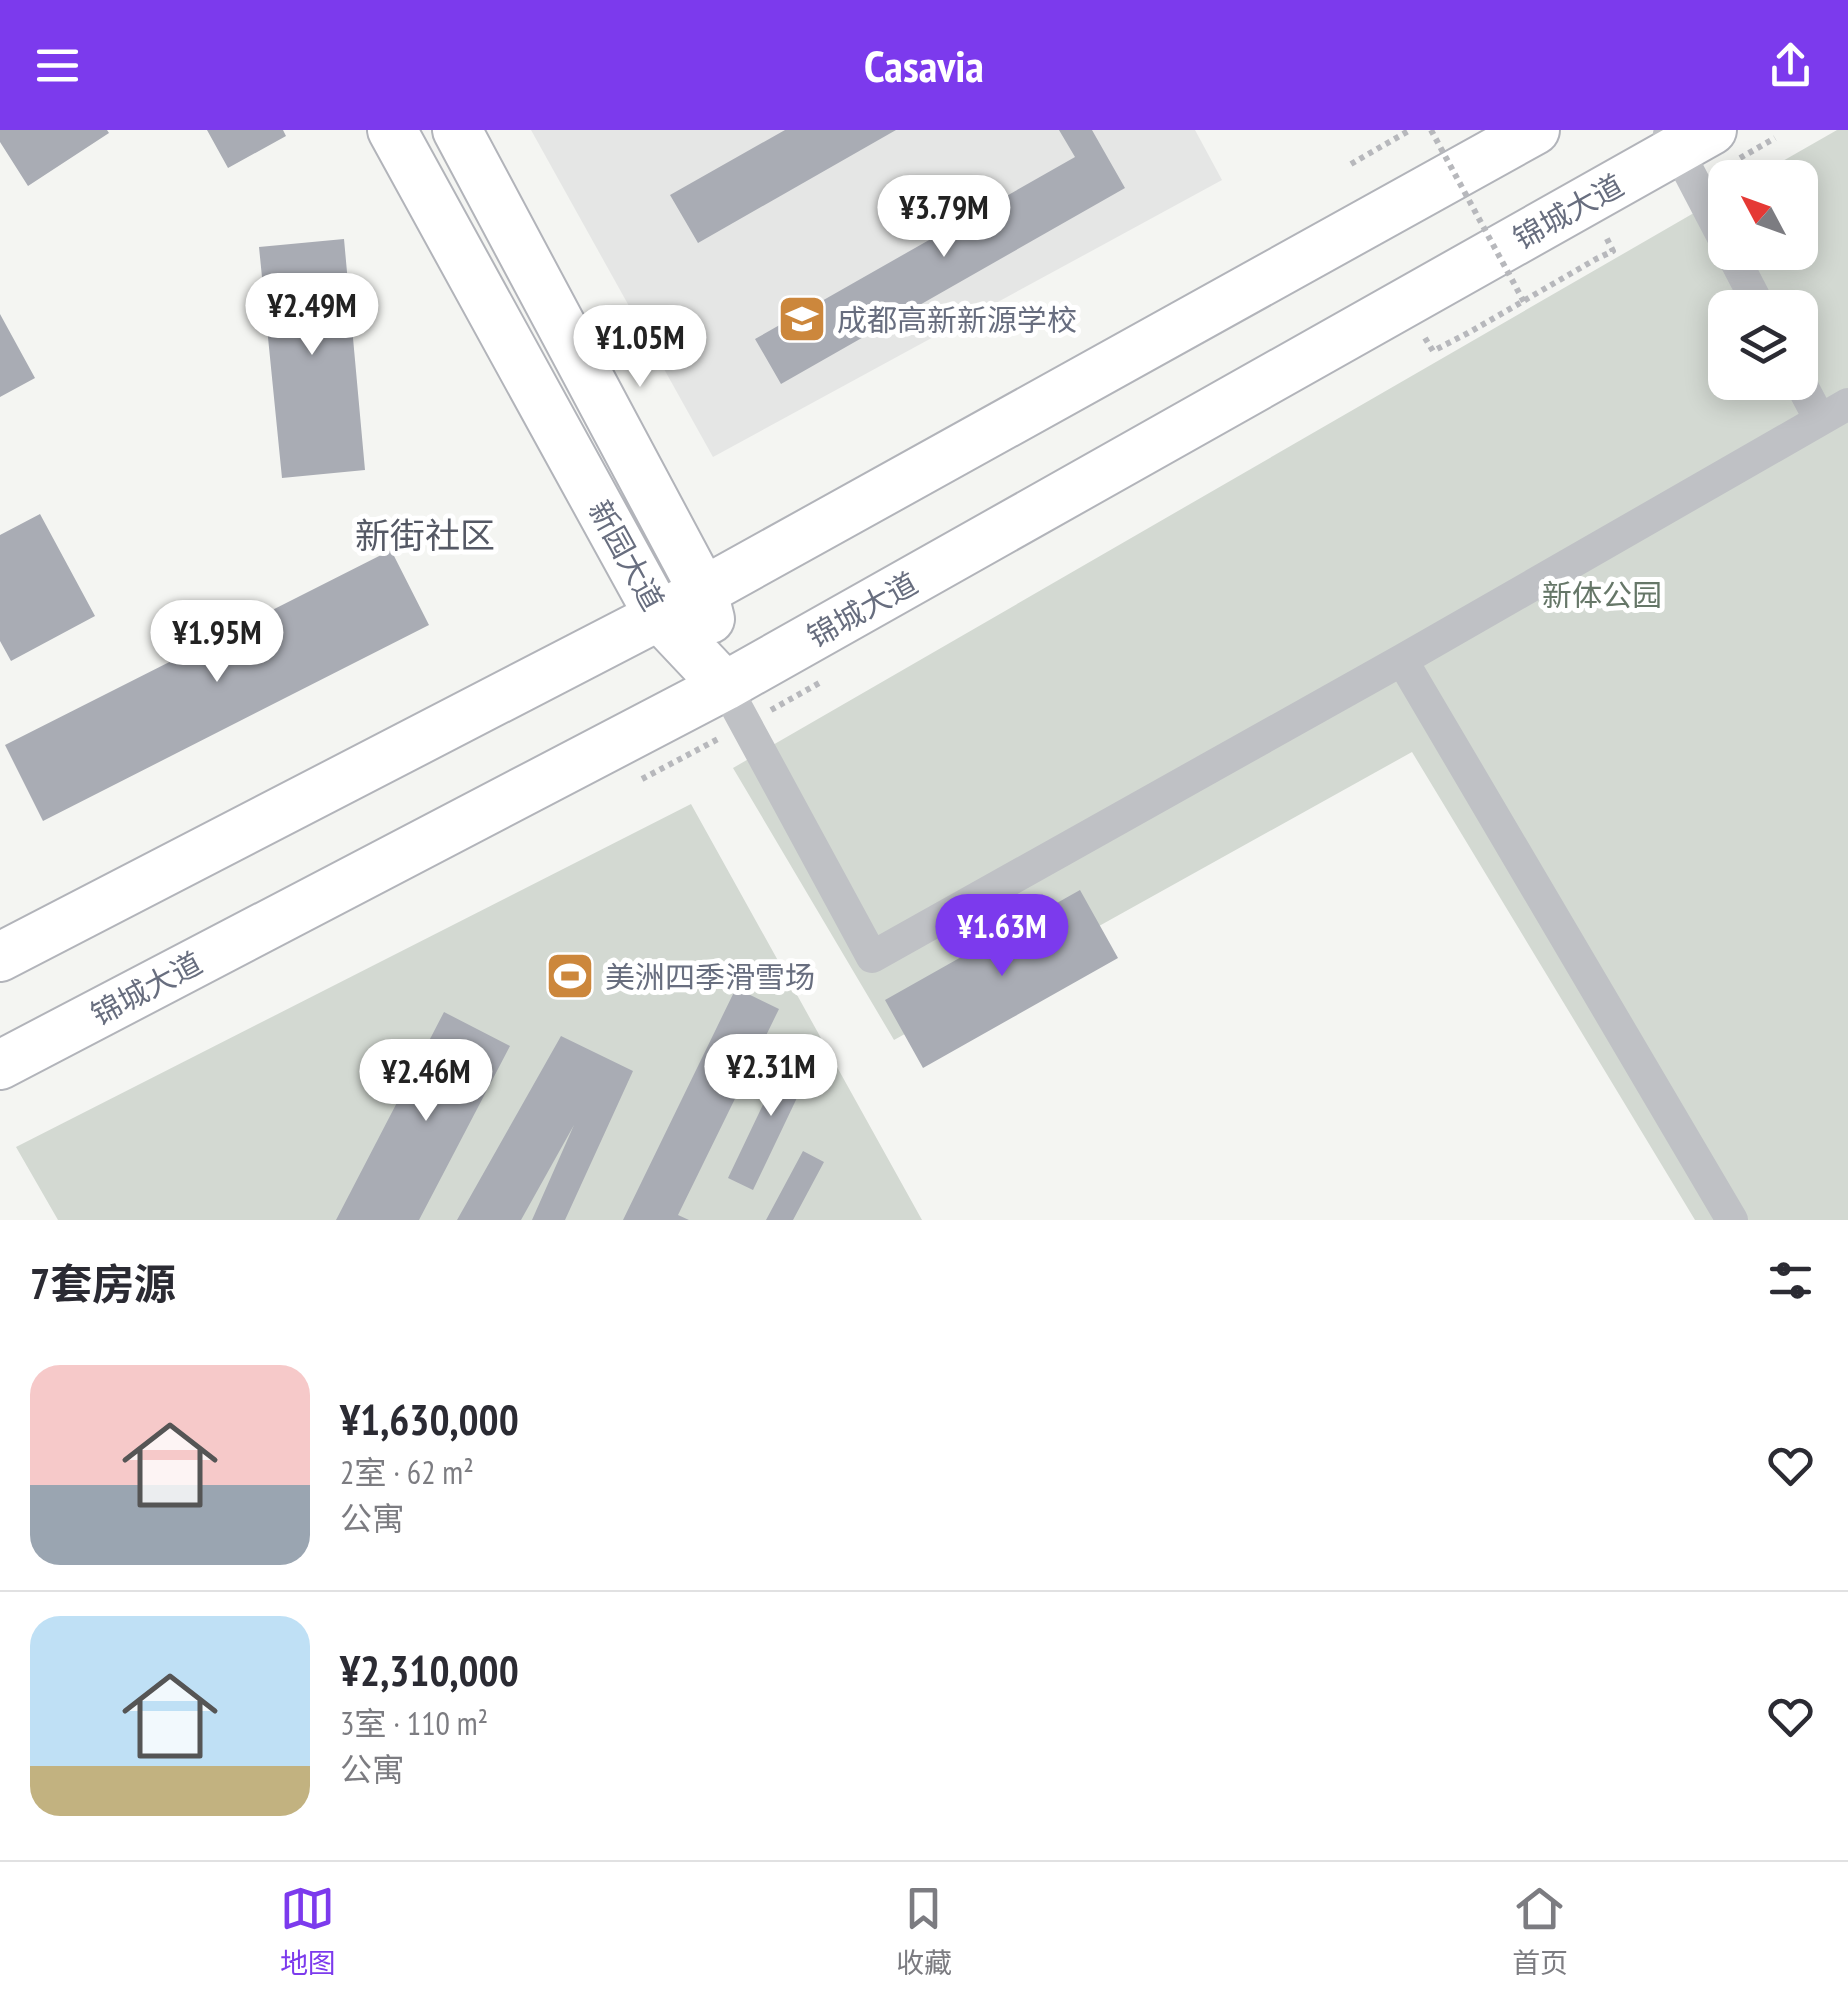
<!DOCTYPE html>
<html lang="zh">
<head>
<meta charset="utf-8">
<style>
	:root { --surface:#fff; --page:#f7f7f7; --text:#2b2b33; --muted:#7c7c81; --line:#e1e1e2; --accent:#7c3aed }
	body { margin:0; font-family:"PT Sans Narrow","Noto Sans SC",sans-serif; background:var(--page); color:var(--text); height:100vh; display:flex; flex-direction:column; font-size:38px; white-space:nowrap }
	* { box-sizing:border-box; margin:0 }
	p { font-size:32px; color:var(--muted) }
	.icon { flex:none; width:55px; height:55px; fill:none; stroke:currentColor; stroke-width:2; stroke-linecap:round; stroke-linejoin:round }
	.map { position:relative; height:1090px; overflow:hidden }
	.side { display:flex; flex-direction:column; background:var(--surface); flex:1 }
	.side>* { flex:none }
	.needle { width:65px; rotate:311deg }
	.controls { position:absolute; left:1708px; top:30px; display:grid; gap:20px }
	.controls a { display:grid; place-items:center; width:110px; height:110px; border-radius:20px; background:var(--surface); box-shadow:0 5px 25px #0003; font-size:50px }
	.price { position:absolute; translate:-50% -85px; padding:0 22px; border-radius:35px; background:#fff; color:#222; font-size:32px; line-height:65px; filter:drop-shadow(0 2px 5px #0008) }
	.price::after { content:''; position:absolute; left:50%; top:60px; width:30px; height:22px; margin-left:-15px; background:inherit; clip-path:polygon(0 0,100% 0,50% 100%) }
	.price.selected { background:var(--accent); color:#fff }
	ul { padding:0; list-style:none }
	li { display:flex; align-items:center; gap:30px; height:250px; padding:0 30px }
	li+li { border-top:2px solid var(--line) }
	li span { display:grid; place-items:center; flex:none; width:280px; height:200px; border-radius:30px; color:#555 }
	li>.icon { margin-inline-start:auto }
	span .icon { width:120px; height:120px; fill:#fffc; stroke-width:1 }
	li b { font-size:42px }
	h2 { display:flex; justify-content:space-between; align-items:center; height:120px; padding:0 30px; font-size:42px }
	header { display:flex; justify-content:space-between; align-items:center; height:130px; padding:0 30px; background:var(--accent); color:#fff; font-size:45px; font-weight:800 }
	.tab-bar { display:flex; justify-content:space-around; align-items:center; height:140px; border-top:2px solid var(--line); background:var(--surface); font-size:28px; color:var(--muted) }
	.tab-bar a { display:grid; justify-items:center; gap:5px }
	.tab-bar .selected { color:var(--accent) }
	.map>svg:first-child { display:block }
	.built { fill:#e5e6e5 }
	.green { fill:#d3d9d2; fill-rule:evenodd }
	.building { fill:#a9acb4 }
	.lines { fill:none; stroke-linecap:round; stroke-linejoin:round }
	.secondary-casing { stroke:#b2b4ba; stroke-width:52 }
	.path { stroke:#b7b8bc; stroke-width:6; stroke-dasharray:5 5; stroke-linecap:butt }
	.street { stroke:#bfc1c5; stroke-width:32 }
	.secondary { stroke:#fff; stroke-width:48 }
	.path-bridge { stroke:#b7b8bc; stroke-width:6; stroke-dasharray:5 5; stroke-linecap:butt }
	.labels { text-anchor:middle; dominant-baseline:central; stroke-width:10; stroke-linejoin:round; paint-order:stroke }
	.street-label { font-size:30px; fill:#686e7f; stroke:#fff }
	.poi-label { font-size:30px; fill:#686e7f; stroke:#fff; text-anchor:start }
	.park-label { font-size:30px; fill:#667768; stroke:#fff }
	.quarter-label { font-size:35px; fill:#555965; stroke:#fff }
</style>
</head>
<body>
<header><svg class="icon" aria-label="menu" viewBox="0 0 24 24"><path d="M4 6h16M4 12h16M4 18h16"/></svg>Casavia<svg class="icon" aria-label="share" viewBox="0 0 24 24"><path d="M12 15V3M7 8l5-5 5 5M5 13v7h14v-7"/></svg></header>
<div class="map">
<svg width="1848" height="1090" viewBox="0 0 1848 1090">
	<rect width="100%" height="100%" fill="#f4f5f2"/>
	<path class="built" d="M531 0H1195L1222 50 713 327Z"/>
	<path class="green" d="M1837 0H1848V1090H1695L1412 622 894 910 733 638 1725 65V122H1800V48L1755 47ZM1725 178H1800V252H1725Z
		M691 674 922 1090H58L16 1017Z"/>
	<path class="building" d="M0 0H107L109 3 28 56 0 12Z
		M207 0H283L286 6 228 38Z
		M785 0H896L698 113 670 65Z
		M1059 0H1092L1125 58 781 254 755 209 1075 27Z
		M344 109 365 340 282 348 259 117Z
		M0 184 35 248 0 267Z
		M40 384 95 486 11 531 0 511V405Z
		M391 420 429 495 43 691 5 615Z
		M1080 760 1118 828 923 938 885 870Z
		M736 858 779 879 678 1085 689 1090H623Z
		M444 882 510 916 419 1090H336Z
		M561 906 633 941 565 1090H532L574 995 521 1090H457Z
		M790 918 815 930 753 1060 728 1048Z
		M803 1021 824 1032 793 1090H766Z"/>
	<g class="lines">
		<g class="secondary-casing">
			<path id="secondary" d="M392 0 659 486 725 556
				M457 0 703 461 710 489
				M0 827 659 486 1535 0
				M0 935 725 556 1712 0"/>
		</g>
		<path class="path" d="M1740 28 1775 8
			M1351 34 1410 0
			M1425 208 1433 221 1468 203 1596 129 1613 121 1605 105
			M771 580 821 552
			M642 649 720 608"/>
		<path class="street" d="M1669 4 1725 111
			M1731 122 1760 178
			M1800 252 1820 290
			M1402 530 1732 1090
			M725 556 872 827 1402 530 1848 274"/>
		<use href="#secondary" class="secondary"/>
		<path class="path-bridge" d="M1431 0 1524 172"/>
	</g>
	<defs>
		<g id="school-square" transform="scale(2.5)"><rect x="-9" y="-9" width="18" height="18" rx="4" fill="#cc873c" stroke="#fff"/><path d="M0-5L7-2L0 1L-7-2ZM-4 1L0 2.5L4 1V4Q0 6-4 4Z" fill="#fff"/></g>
		<g id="stadium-square" transform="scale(2.5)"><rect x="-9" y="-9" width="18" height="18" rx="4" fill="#cc873c" stroke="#fff"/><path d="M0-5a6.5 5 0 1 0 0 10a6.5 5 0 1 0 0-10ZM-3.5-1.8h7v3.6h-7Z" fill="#fff"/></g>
	</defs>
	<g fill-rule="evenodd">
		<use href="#school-square" x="802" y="189"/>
		<use href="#stadium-square" x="570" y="846"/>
	</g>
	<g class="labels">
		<g class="street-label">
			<text transform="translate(1568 81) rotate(-29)">锦城大道</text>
			<text transform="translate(627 425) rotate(61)">新园大道</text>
			<text transform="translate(862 479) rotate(-29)">锦城大道</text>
			<text transform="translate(146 858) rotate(-28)">锦城大道</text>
		</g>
		<g class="poi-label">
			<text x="837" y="189">成都高新新源学校</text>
			<text x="605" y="846">美洲四季滑雪场</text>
		</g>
		<g class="park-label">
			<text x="1602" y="464">新体公园</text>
		</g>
		<g class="quarter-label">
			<text x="425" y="405">新街社区</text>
		</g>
	</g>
</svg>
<div class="controls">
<a><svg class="needle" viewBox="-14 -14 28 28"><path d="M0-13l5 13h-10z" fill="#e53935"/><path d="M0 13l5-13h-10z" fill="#7c7c81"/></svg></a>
<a><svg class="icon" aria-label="layers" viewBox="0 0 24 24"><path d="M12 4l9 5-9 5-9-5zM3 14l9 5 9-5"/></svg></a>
</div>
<b class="price" style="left:944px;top:130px">¥3.79M</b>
<b class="price" style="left:312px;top:228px">¥2.49M</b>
<b class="price" style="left:640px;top:260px">¥1.05M</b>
<b class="price" style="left:217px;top:555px">¥1.95M</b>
<b class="price selected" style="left:1002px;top:849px">¥1.63M</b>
<b class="price" style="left:771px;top:989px">¥2.31M</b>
<b class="price" style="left:426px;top:994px">¥2.46M</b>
</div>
<section class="side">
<h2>7套房源<svg class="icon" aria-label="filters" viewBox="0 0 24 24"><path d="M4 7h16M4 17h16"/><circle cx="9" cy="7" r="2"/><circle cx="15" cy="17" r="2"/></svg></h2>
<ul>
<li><span style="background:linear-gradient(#f6c9c9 60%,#9aa5b1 0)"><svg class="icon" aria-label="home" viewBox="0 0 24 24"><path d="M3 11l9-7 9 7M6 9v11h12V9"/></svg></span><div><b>¥1,630,000</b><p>2室 · 62 m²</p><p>公寓</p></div><svg class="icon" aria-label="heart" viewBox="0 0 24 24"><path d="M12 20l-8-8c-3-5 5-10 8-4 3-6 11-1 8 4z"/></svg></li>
<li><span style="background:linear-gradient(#bfe0f5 75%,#c2b280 0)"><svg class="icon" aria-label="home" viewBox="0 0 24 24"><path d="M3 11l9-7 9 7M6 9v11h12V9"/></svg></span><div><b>¥2,310,000</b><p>3室 · 110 m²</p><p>公寓</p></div><svg class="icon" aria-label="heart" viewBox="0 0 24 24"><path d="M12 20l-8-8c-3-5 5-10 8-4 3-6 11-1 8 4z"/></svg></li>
</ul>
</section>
<nav class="tab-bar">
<a class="selected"><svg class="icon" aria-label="map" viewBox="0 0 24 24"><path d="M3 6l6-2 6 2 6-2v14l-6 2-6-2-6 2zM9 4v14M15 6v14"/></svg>地图</a>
<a><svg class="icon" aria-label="saved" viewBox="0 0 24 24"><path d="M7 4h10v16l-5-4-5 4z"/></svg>收藏</a>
<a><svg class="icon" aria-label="home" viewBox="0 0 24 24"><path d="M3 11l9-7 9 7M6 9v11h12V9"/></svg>首页</a>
</nav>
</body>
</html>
